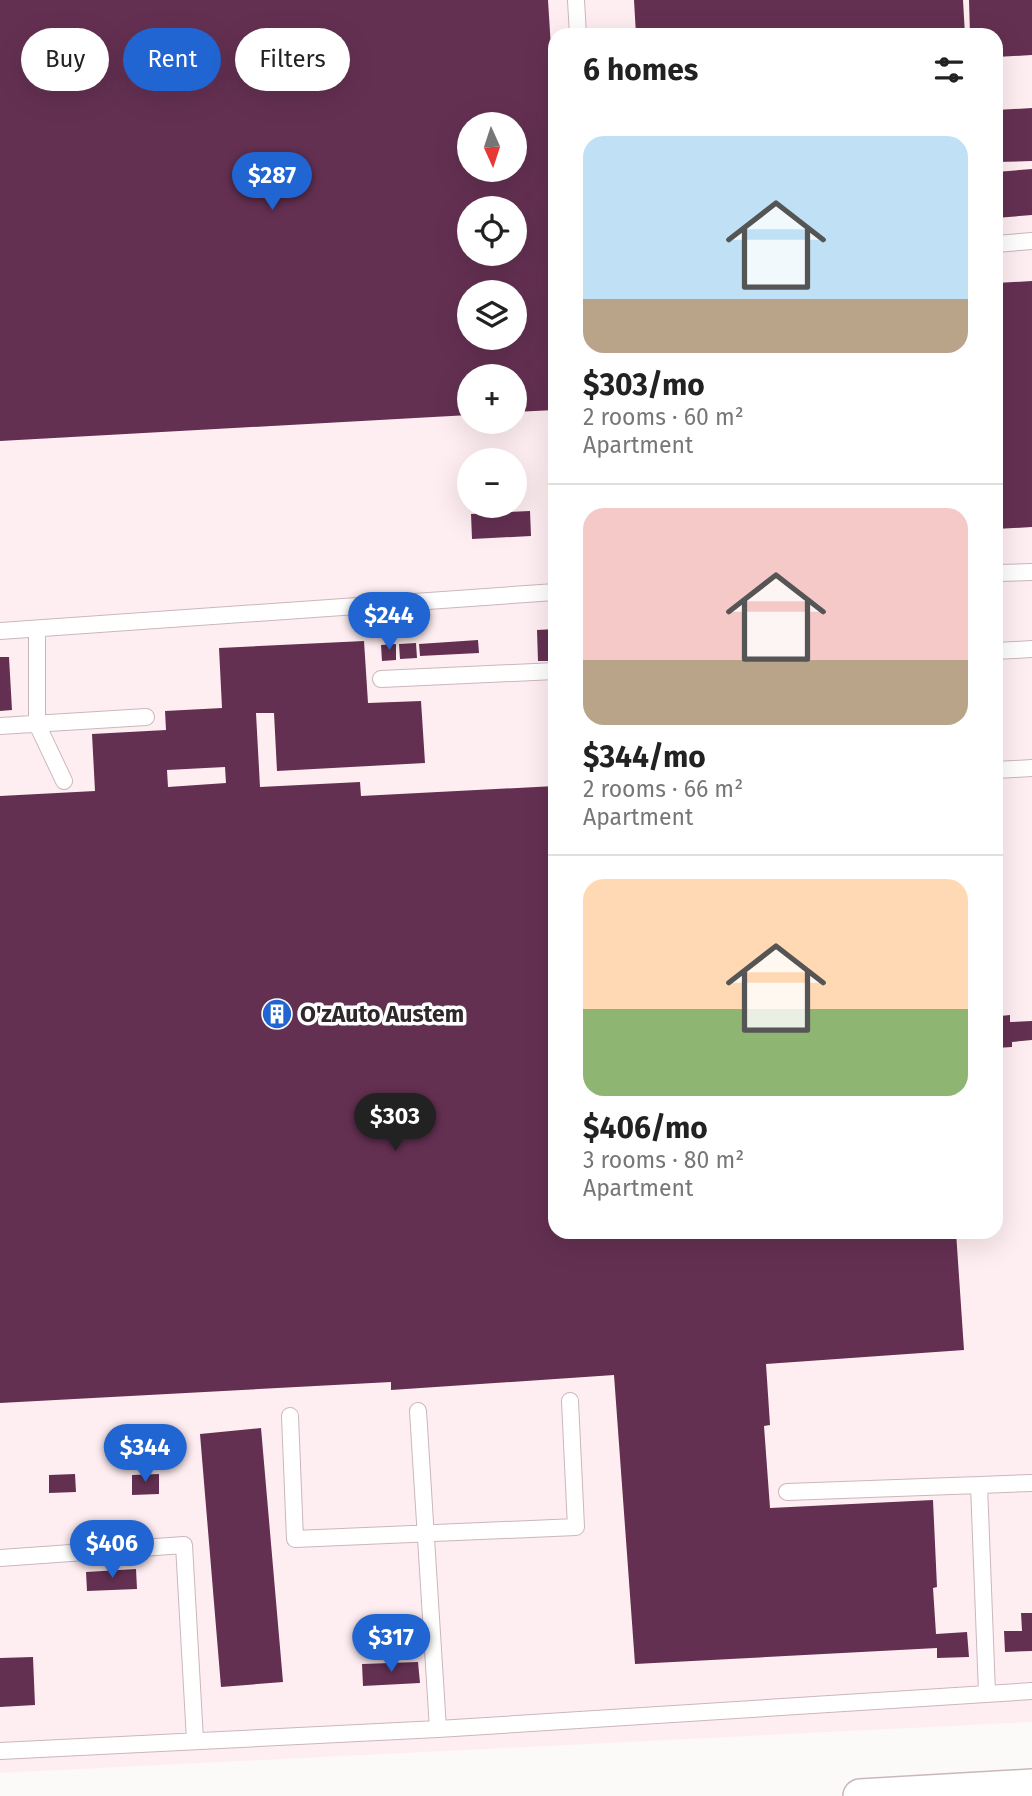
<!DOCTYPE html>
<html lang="en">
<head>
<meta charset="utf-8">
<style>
	:root { --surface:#fff; --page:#f6f6f6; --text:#222; --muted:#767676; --line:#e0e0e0; --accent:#2065d1 }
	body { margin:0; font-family:"Fira Sans",sans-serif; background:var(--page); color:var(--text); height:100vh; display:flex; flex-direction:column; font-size:26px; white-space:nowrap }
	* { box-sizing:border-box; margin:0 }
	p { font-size:23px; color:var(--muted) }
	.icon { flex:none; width:38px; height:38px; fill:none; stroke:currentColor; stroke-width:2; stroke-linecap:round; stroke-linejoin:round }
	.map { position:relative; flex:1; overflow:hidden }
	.panel { position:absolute; left:548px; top:28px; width:455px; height:1211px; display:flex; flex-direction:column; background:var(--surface); border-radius:21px; box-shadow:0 7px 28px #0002 }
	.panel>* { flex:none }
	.banner { position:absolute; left:21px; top:28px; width:422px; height:63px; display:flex; gap:14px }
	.needle { width:46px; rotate:177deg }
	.tools { position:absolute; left:457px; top:112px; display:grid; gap:14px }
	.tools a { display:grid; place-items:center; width:70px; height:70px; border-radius:50%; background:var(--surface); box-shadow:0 7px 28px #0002; font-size:35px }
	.price { position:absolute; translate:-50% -60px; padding:0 16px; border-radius:24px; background:var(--accent); color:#fff; font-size:23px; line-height:46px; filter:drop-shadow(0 2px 4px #0008) }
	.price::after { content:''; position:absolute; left:50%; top:42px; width:21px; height:16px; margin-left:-10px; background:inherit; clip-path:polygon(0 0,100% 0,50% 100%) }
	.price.selected { background:#222; color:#fff }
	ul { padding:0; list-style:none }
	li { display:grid; align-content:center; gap:14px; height:371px; padding:0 35px }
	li+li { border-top:2px solid var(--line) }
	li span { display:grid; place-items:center; height:217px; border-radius:21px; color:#555 }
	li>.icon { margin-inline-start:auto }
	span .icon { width:126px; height:126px; fill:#fffc; stroke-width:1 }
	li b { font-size:30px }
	h2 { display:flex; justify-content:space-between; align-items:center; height:84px; padding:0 35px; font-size:30px }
	.chip { padding:0 24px; border-radius:32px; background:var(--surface); box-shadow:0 7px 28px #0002; font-size:24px; line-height:63px }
	.chip.selected { background:var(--accent); color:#fff }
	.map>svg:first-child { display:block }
	.built { fill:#ffeef1; fill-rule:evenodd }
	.building { fill:#643052; fill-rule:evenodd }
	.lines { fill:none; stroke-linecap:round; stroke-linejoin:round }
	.service-casing { stroke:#cab7bb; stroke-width:18 }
	.minor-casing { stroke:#cab7bb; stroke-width:36 }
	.service { stroke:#fff; stroke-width:16 }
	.minor { stroke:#fff; stroke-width:33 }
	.labels { text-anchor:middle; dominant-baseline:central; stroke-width:7; stroke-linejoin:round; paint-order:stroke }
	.poi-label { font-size:23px; font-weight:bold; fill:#2f2729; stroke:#fff; text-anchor:start }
</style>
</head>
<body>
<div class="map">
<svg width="1032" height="1796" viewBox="0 0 1032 1796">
	<rect width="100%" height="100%" fill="#fcf9f9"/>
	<path class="built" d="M0 0H1032V1722L0 1773ZM555 35H996V1232H555ZM469 124H514V170H469ZM469 208H514V254H469ZM469 292H514V338H469ZM469 376H514V422H469ZM469 460H514V506H469Z"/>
	<path class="building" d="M0 0H548L555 112V410L514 412V376H469V415L0 441ZM469 124H514V170H469ZM469 208H514V254H469ZM469 292H514V338H469Z
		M634 0H963L965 35H636Z
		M969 0H1032V55L996 57V35H970Z
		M1032 108V161L996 162V110Z
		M1032 169V215L996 218V172Z
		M1032 281V527L996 529V283Z
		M530 511 531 536 472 539 471 514Z
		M555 629V661H538L537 630Z
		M478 640 479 653 420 656 419 644Z
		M364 641 368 703 421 701 425 763 277 771 274 713H256L260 787 360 782 361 796 555 786V1232H956L964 1350 766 1364 770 1425 764 1426 770 1508 933 1500 937 1587 933 1588 936 1634 967 1632 969 1657 937 1658V1648L635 1664 614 1375 391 1390V1382L0 1403V796L95 791 92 734 166 730 165 711 222 708 219 648ZM225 767 226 783 168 787 167 770Z
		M416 643 417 658 400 659 399 644Z
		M396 644V660L382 661 381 645Z
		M0 657H9L12 710 0 711Z
		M996 987H998L1000 1016 1010 1015V1022L1032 1021V1040L1012 1042V1047L996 1048Z
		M261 1428 283 1682 221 1687 200 1434Z
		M75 1474 76 1492 49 1493V1475Z
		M159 1474V1494L132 1495V1475Z
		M136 1569 137 1589 87 1591 86 1572Z
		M1021 1613H1032V1651L1005 1652 1004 1631H1022Z
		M33 1657 35 1705 0 1707V1658Z
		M418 1662 420 1683 363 1686 362 1664Z"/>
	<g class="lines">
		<g class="service-casing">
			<path id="service" d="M576 0 578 35
				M996 244 1032 241
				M996 573 1032 572
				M37 629V724L64 781
				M0 631 555 592
				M996 651 1032 649
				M381 679 555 671
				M0 726 146 717
				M996 770 1032 768
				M418 1411 438 1729
				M290 1416 295 1539 576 1527 570 1401
				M787 1492 979 1485
				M0 1558 184 1545 195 1740
				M987 1693 979 1485 1032 1483
				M0 1751 438 1729 1032 1691"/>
		</g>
		<g class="minor-casing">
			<path id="minor" d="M860 1796 1032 1786"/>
		</g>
		<use href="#service" class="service"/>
		<use href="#minor" class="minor"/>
	</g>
	<defs>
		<g id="building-disc" transform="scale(1.575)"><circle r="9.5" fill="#2065d1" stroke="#fff"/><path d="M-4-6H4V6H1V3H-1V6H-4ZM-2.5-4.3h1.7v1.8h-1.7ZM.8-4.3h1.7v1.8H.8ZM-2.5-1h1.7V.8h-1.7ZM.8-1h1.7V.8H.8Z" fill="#fff"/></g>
	</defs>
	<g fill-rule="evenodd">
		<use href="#building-disc" x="277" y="1014"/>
	</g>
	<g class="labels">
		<g class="poi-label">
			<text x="300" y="1014">O'zAuto Austem</text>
		</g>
	</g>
</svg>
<div class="tools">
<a><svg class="needle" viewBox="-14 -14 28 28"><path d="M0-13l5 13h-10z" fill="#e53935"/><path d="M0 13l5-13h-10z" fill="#767676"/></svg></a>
<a><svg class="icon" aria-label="locate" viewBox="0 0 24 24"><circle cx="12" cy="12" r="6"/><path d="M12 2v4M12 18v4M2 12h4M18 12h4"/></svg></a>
<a><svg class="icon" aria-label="layers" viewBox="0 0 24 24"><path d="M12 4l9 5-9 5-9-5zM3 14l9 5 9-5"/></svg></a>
<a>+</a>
<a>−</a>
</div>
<b class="price" style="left:272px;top:212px">$287</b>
<b class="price" style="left:389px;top:652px">$244</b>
<b class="price selected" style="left:395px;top:1153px">$303</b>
<b class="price" style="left:145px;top:1484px">$344</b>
<b class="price" style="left:112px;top:1580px">$406</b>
<b class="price" style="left:391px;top:1674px">$317</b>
<div class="banner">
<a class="chip">Buy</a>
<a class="chip selected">Rent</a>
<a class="chip">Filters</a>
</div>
<section class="panel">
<h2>6 homes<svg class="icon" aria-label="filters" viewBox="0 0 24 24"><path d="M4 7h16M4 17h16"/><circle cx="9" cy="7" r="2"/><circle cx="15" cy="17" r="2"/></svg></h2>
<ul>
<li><span style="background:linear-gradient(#bfe0f5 75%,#b9a48a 0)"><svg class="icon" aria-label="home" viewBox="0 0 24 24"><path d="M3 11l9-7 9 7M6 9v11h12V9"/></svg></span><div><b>$303/mo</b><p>2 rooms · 60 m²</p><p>Apartment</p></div></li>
<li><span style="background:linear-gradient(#f6c9c9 70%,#b9a48a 0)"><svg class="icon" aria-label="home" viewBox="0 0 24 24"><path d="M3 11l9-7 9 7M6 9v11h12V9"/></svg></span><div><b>$344/mo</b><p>2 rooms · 66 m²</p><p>Apartment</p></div></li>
<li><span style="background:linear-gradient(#ffd9b3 60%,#8fb573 0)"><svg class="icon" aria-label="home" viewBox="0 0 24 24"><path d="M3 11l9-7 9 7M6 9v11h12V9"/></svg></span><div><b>$406/mo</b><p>3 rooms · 80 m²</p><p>Apartment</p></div></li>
</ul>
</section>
</div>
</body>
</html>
